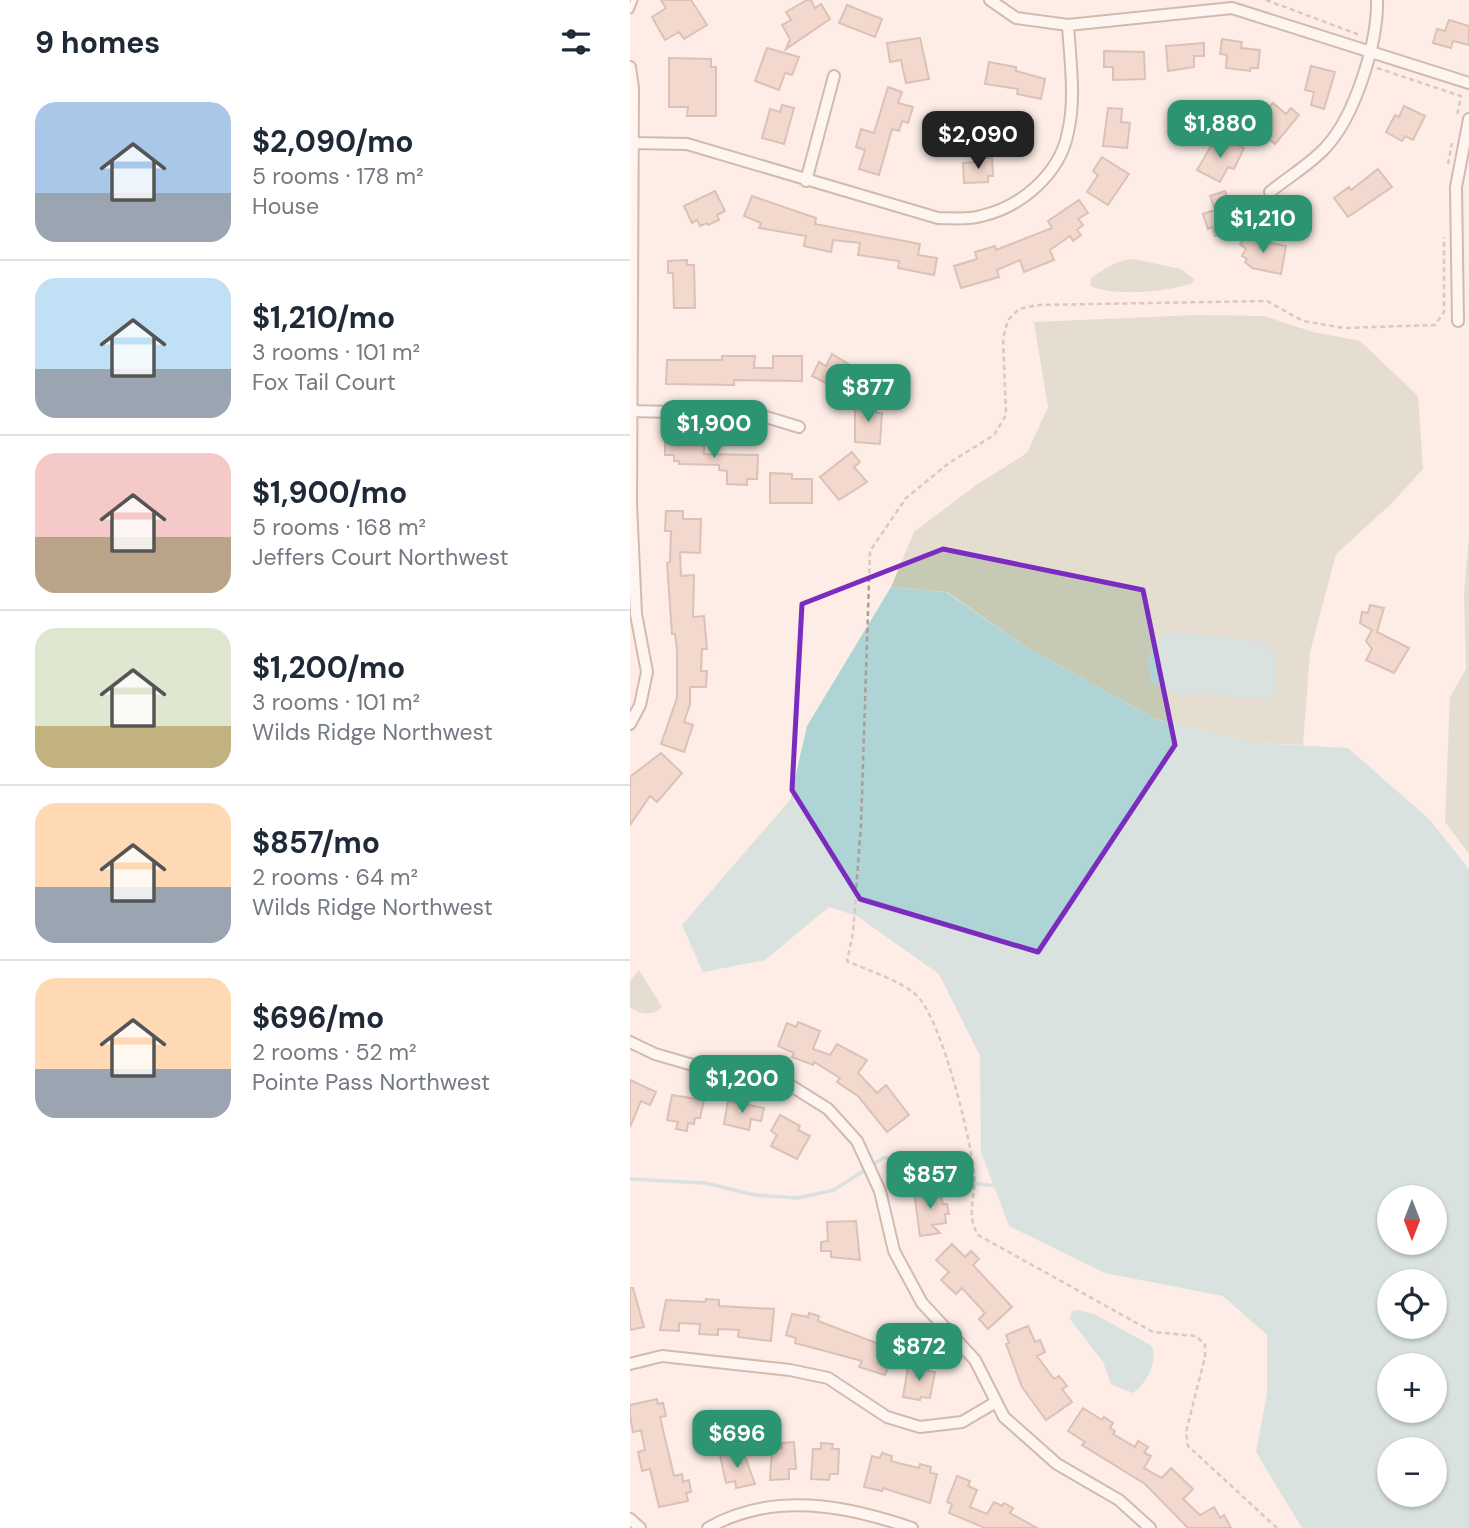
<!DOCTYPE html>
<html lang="en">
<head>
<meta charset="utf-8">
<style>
	:root { --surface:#fff; --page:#f6f6f7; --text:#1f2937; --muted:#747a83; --line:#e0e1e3; --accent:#2d9471 }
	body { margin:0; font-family:"DM Sans",sans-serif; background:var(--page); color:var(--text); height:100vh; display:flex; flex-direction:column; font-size:26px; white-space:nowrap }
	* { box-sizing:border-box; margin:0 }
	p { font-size:23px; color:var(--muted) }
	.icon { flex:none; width:38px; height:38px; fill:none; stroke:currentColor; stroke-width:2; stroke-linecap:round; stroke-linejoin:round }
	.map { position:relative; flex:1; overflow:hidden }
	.details { display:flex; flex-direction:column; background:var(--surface); width:630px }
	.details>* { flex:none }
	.needle { width:46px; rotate:180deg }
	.buttons { position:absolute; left:747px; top:1185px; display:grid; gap:14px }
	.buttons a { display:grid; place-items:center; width:70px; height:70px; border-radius:50%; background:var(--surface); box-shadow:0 2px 5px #0004; font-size:35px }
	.price { position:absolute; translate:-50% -60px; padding:0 16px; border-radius:14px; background:var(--accent); color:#fff; font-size:23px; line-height:46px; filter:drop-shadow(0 2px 4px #0008) }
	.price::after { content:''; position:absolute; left:50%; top:42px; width:21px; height:16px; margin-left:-10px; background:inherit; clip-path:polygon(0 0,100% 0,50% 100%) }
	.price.selected { background:#222; color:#fff }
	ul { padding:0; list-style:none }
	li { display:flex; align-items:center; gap:21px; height:175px; padding:0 35px }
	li+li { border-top:2px solid var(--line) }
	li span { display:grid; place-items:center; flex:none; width:196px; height:140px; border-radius:21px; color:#555 }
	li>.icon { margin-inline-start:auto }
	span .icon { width:84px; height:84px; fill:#fffc; stroke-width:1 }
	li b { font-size:30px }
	h2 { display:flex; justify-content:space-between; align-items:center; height:84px; padding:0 35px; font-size:30px }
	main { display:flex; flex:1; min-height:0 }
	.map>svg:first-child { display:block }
	.green { fill:#c6cab5 }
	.water { fill:#aed4d5; fill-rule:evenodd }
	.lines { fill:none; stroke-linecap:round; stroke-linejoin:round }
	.stream { stroke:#aed4d5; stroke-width:3.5 }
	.building { fill:#e6bfb0; stroke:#b18d7e; stroke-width:2 }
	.lane-casing { stroke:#a07d6e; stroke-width:9 }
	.street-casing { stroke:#a07d6e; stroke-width:14 }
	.path { stroke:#ac9d96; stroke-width:2.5; stroke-dasharray:5 3.5; stroke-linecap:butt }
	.lane { stroke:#fff; stroke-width:5 }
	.street { stroke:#fff; stroke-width:10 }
	.marked { fill:none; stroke:#7b2cbf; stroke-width:5; stroke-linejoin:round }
</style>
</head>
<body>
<main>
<section class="details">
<h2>9 homes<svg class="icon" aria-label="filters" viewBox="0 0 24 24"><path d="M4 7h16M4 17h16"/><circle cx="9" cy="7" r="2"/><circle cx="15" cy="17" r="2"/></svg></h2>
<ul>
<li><span style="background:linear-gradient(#a9c7e8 65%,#9aa5b1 0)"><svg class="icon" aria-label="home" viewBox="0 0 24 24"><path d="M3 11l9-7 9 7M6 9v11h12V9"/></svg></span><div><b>$2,090/mo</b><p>5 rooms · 178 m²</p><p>House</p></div></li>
<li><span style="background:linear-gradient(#bfe0f5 65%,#9aa5b1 0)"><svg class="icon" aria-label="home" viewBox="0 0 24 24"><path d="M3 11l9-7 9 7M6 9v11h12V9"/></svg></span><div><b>$1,210/mo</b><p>3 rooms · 101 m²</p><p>Fox Tail Court</p></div></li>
<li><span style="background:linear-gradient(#f6c9c9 60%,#b9a48a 0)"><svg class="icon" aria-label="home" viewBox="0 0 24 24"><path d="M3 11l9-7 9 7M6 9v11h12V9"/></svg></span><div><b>$1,900/mo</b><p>5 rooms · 168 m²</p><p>Jeffers Court Northwest</p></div></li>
<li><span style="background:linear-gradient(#dfe7d0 70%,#c2b280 0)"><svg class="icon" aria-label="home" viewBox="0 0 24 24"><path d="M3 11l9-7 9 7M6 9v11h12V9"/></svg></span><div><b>$1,200/mo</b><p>3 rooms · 101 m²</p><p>Wilds Ridge Northwest</p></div></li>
<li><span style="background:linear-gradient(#ffd9b3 60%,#9aa5b1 0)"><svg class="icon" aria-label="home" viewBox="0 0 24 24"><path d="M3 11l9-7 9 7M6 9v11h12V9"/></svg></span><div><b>$857/mo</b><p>2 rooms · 64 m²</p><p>Wilds Ridge Northwest</p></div></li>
<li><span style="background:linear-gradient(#ffd9b3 65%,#9aa5b1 0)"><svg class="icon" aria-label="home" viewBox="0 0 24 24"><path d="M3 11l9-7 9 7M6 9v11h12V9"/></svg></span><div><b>$696/mo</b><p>2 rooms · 52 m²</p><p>Pointe Pass Northwest</p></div></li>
</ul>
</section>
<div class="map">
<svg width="839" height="1528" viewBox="0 0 839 1528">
	<rect width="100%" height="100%" fill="#fdede6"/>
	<path class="green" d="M503 259 551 269 564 279 563 283C535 292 488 297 460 286L461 278C474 269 487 260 503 259Z
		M568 315 634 316 683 332 730 341 788 396 793 469 761 504 706 554 680 652 673 745 626 743 525 719 393 645 317 592 261 587 284 532 346 485 397 453 418 407 404 322Z
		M839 537V854L815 822 820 697 836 669 834 594Z
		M9 970 32 1007C24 1017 9 1014 0 1007V981Z"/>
	<path class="water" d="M261 587 316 592 393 645 525 719 626 743 718 748 800 820 839 869V1528H672L626 1452 637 1394V1335L593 1296 475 1273 379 1226 351 1152 350 1056 309 974 227 916 199 907 135 960 73 972 52 925 160 800 177 726ZM760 1197H805V1242H760ZM760 1281H805V1326H760ZM805 1365V1410H760V1365ZM805 1449V1494H760V1449Z
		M545 632 628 641 647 651 645 697 614 699 582 693 551 695 521 682 518 657 527 637Z
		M449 1310 464 1314 522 1346C528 1361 516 1386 502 1393L481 1384 473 1362 440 1319 442 1311Z"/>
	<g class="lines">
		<path class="stream" d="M0 1179 75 1183 125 1195 168 1198 204 1190 253 1158 286 1157C309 1178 337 1183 366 1186"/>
	</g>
	<path class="building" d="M31 0H61L77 25 54 39 49 32 35 40 22 17 36 8Z
		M177 0H181L185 8 191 4 200 19 156 49 160 39 152 25 161 20 156 12Z
		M217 5 252 19 245 37 209 23Z
		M819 20 839 26V45L823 41 821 48 803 43 807 29 815 31Z
		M290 38 299 79 276 83 271 60 260 62 257 43Z
		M592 39 612 42 611 48 630 50 628 68H621L620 71 596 68 597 55 590 54Z
		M574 43V56H564V67L538 71 536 46Z
		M137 48 169 57 162 75 155 73 149 90 125 81Z
		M474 51 514 52 515 79 483 80V67H474Z
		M39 58 81 59V67H86V116H57L58 107H39Z
		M359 62 386 67V71L415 79 411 99 387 94 388 89 355 84Z
		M681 66 705 72 694 109 681 105 684 92 675 90Z
		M258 87 272 92 268 103 283 107 278 123 272 121 269 131 262 129 249 175 229 169 235 150 226 147 231 129 244 133Z
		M643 103 656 114 661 108 669 115 645 144 619 122 629 111 633 114Z
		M152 105 164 108 154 144 132 138 140 109 150 112Z
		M774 106 795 116 783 140 775 136 772 141 756 132 765 115 769 117Z
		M478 108 492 109 491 122 500 123 497 148 473 146Z
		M584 141 597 148 600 141 614 148 604 169 598 167 590 182 567 170Z
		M472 157 499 174 478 205 457 192 468 175 463 171Z
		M346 158H362L363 176H358V182L334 183 333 163 346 162Z
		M748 169 762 187 718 217 704 198 719 187 721 190Z
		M85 191 95 211 87 215 89 220 78 225 77 223 70 226 67 220 62 223 54 206Z
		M595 191 608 228 585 236 582 227 578 229 573 214 585 210 580 196Z
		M122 196 186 218 185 224 290 244 288 255 307 258 304 275 268 268 269 261 228 255 230 243 203 240 201 252 174 246 176 236 129 228 131 223 114 216Z
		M449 200 458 213 448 219 453 225 447 230 451 235 443 241 440 236 420 250 424 260 394 272 390 260 367 270 369 277 331 288 324 266 347 259 345 252 365 246 366 250 422 228 418 221Z
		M618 233 629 240 656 246 651 274 622 268 615 262 617 259 612 256 616 249 610 244Z
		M57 260V265H64L65 308H44L43 273H38V261Z
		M202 354 230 371 218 394 182 376 189 362 196 366Z
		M92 356H125L124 368H143V356H172V381L104 380V385L36 384 37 360H92Z
		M225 403 246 404V413H252L250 444 225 442Z
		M35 440H74V454L128 455 127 479H117V485L97 484V471L89 470V465L49 464V461H44V455H35Z
		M222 452 230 462 224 467 237 482 209 500 190 477Z
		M140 473 162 474V479H182V503H140Z
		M36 511H53V519H71L70 553 50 552 51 576 64 575 63 617 74 616 77 649H72L71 671H77L76 687H60V704L54 722 63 725 54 752 31 744 47 698V650L45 634H42L37 563 40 562 41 531H35Z
		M740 605 754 608 747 632 779 648 764 673 736 660 742 649 736 641 742 630 730 623 732 612 738 613Z
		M31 753 52 773 27 802 20 796 0 825V777Z
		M168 1022 190 1031 183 1049 200 1055 207 1044 237 1060 228 1073 247 1093 256 1085 279 1115 257 1132 228 1096 207 1082 210 1078 184 1062 183 1065 162 1057 164 1053 148 1046 157 1023 166 1027Z
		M0 1080 26 1092 20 1105 11 1101 0 1127Z
		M42 1095 74 1100 70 1118H65L64 1124 58 1123 57 1131 46 1129 48 1122 37 1120Z
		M98 1101 134 1108 131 1121 121 1119 119 1130 94 1124Z
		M150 1115 170 1126 168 1130 180 1136 167 1159 141 1146 147 1135 141 1131Z
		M303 1188 305 1196 311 1195 313 1204H317L319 1214H315L316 1223 302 1225 310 1233 290 1236 284 1191Z
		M226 1221 230 1260 201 1257V1251H191V1242L198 1241 197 1222Z
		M322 1244 335 1257 341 1251 349 1259 343 1265 382 1307 358 1329 349 1319 355 1313 332 1288 326 1294 311 1280 319 1272 306 1260Z
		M0 1288H3L14 1327 0 1330Z
		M76 1299 89 1300V1306L144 1309 141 1341 108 1337 109 1330 88 1329V1335L69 1334 70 1324 49 1323V1331L30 1330 36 1300 75 1302Z
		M179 1313 189 1316 188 1321 249 1344 251 1338 262 1343 260 1348 266 1351 255 1375 229 1367 232 1361 165 1343 166 1338 156 1335 162 1314 178 1317Z
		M398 1326 405 1342 410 1340 415 1352 407 1356 424 1379 429 1376 437 1386 432 1389 442 1402 416 1420 392 1387 376 1344 379 1343 376 1335Z
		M288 1363 299 1365 298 1371 305 1372 300 1398 291 1397 290 1400 273 1397 278 1367 287 1369Z
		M27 1399 28 1404 33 1403 36 1416 30 1417 44 1476 52 1474 53 1482 59 1480 61 1492 56 1493 58 1501 29 1507 20 1469 12 1471 8 1452 15 1450 11 1430 3 1432 0 1416V1405Z
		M453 1408 472 1420 474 1417 483 1423 480 1428 485 1431 483 1434 505 1447 508 1441 518 1447 514 1453 521 1456 514 1468 532 1478 541 1468 563 1489 553 1499 570 1515 584 1507 590 1518 594 1515 601 1528H558L515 1484 452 1445 455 1442 438 1431Z
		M164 1442 166 1469H159V1479L140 1480 142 1449 152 1448V1443Z
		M191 1443 203 1444 202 1449H209L208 1474H200L199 1480 181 1479 183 1449H191Z
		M102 1452 103 1457 114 1454 125 1484 106 1488 105 1481 96 1483 90 1455Z
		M252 1453 262 1456 261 1461 268 1463 289 1468 290 1464 301 1467 300 1473 307 1474 300 1503 253 1488 252 1491 234 1487 242 1456 250 1458Z
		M327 1476 340 1481 338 1486 347 1490 340 1507 357 1514 364 1502 372 1506 374 1503 383 1508 380 1513 407 1528H355L319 1513 322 1504 317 1502Z"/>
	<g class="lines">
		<g class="lane-casing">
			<path id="lane" d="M0 10 4 0"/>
		</g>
		<g class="street-casing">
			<path id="street" d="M360 0 386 18 438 25 602 8 839 83
				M0 67 3 88 1 504 6 614 17 672 10 705 0 724
				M3 143 57 144 308 218C322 218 338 220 351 216 391 207 430 174 438 132 446 98 440 60 438 25
				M176 181 204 76
				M640 192C658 177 681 164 696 147 725 116 748 42 747 0
				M828 321 826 187 839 119
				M1 411 126 414 169 427
				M0 1042 25 1054 80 1070 122 1072 163 1087 198 1109 227 1141 250 1191 264 1251 292 1303 345 1360 374 1417 427 1464 489 1500 520 1528
				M0 1364 32 1356 160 1370 198 1378 257 1417 290 1427 332 1422 366 1402
				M0 1519 10 1528
				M78 1528C143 1491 215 1505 282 1528"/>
		</g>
		<path class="path" d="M636 0 727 34 726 37
			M747 68 831 96 827 116
			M818 164 822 143
			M647 1528 558 1446 556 1432 575 1357V1345L566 1336 523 1332 348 1235C335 1213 347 1195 344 1172 340 1137 311 1015 285 994 267 979 239 971 217 961L223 933 231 824 240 551 276 498 319 463 364 435 376 415 373 338 378 320 389 309 407 305 637 301 673 321 714 328 805 325 814 312V237"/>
		<use href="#lane" class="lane"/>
		<use href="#street" class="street"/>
	</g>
	<path d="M0 0H839V1528H0ZM313 549 513 590 545 745 408 952 230 899 162 790 172 604Z" fill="#fdede6" fill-opacity=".55" fill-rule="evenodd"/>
	<path class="marked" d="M313 549 513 590 545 745 408 952 230 899 162 790 172 604Z"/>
</svg>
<div class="buttons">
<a><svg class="needle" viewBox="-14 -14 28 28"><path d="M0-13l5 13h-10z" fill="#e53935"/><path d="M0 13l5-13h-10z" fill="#747a83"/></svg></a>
<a><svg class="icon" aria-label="locate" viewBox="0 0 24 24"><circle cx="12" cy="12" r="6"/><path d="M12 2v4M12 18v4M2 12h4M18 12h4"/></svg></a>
<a>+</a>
<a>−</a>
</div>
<b class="price" style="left:590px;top:160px">$1,880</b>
<b class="price selected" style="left:348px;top:171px">$2,090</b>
<b class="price" style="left:633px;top:255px">$1,210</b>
<b class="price" style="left:238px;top:424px">$877</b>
<b class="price" style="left:84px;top:460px">$1,900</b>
<b class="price" style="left:112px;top:1115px">$1,200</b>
<b class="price" style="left:300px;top:1211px">$857</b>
<b class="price" style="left:289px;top:1383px">$872</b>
<b class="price" style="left:107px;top:1470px">$696</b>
</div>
</main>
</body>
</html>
